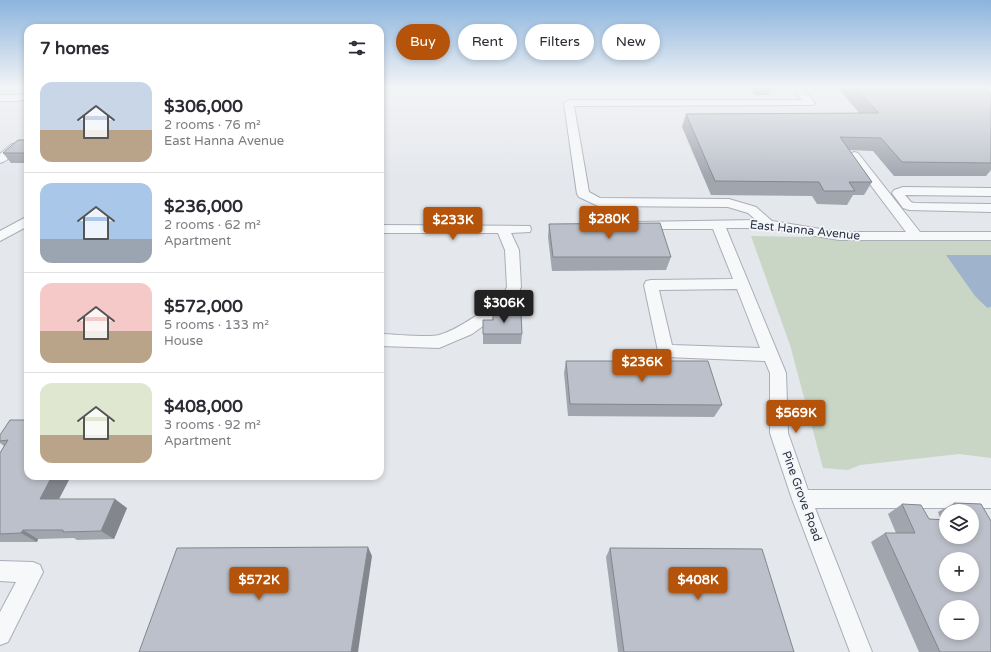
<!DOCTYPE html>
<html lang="en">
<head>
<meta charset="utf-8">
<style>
	:root { --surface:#fff; --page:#f7f7f7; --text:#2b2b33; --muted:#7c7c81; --line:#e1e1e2; --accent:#b45309 }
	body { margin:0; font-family:"Varela Round",sans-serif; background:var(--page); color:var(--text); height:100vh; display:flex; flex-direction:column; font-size:15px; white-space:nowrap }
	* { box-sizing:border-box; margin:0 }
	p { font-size:13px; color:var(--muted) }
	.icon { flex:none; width:22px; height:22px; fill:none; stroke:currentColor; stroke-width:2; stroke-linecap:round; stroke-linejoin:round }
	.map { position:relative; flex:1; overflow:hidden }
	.side { position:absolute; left:24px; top:24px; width:360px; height:456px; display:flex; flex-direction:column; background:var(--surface); border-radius:12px; box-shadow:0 2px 6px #0003 }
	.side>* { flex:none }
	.guide { position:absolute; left:396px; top:24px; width:380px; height:36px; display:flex; gap:8px }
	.fabs { position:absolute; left:939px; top:504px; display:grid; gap:8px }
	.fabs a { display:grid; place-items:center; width:40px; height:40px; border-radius:50%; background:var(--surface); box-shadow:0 2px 6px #0003; font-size:20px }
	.price { position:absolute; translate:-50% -34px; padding:0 9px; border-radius:4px; background:var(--accent); color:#fff; font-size:13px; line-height:26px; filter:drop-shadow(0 1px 2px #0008) }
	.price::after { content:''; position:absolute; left:50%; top:24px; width:12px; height:9px; margin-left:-6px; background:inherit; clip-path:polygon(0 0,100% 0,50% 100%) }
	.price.active { background:#222; color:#fff }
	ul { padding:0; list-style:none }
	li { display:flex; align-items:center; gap:12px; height:100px; padding:0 16px }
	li+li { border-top:1px solid var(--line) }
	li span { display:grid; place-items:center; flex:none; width:112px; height:80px; border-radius:12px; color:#555 }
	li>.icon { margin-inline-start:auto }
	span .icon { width:48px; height:48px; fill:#fffc; stroke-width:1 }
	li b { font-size:17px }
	h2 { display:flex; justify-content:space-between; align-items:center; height:48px; padding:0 16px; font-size:17px }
	.chip { padding:0 14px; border-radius:18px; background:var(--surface); box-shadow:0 2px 6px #0003; font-size:14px; line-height:36px }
	.chip.active { background:var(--accent); color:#fff }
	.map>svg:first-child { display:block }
	.green { fill:#c9d6c5 }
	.water { fill:#9fb4cc }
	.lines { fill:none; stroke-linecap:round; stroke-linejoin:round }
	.minor-casing { stroke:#a9aeb7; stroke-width:2 }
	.minor { fill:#f7f8fa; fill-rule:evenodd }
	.wall { fill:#a1a5ae; fill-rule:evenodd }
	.shaded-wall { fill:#83868d }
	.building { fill:#bbc0ca; stroke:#83868d; fill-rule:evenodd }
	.labels { text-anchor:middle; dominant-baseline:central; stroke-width:3.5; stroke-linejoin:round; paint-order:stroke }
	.street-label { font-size:12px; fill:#2b3445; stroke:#f4f6f9 }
</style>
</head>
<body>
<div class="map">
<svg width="991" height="652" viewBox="0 0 991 652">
	<rect width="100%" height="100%" fill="#e4e7ec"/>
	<path class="green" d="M751 236 991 240V255H947L986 308 991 307V458L959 454 860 465 848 470 823 468 790 345Z"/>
	<path class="water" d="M946 255H991V307L987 308 975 296Z"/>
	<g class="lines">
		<g class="minor-casing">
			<path id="minor" d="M792 87H802L815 103 813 105 574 106 589 192 600 198 729 199 756 207 772 221 839 232H906L848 155 854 152 858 153 920 232H991V240H839L768 228H726L786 373 788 433 808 490H991V508H815L872 652H850L792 499 770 433V373L765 361 666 357 660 355 658 351 644 285 646 281 651 280 733 279 713 229H640L636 228 634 225 636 222 756 220 748 213 728 207 598 206 579 197 577 194 564 103 569 100H802ZM737 289 760 348 672 345 659 290Z
				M28 93V99L18 101H0V95H18Z
				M28 142V148C11 150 12 160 0 163V154L12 144Z
				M903 187 991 188V196L905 195 911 202 914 203 991 204V212L909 210 903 208 892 193 894 190Z
				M28 216V226L0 241V231Z
				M380 225 530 226 531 229 530 232 511 233 519 250 521 287 510 311 494 318 472 334 439 348 380 346V334C393 334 429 338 439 335 461 329 478 312 499 303L507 287 505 250 498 233H380Z
				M0 561 33 562 40 565 43 572 8 642 0 645V612L16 582 0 581Z"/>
		</g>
		<use href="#minor" class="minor"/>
	</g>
	<path class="wall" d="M750 87H769L770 88 768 95H755Z
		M837 87H984L991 93V170L986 176H894L873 151 849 150 872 182 864 195H853L847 205 817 204 812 196 711 195 682 127 686 114H860Z
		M28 140V163H11L3 153Z
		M549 224 671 257 666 270 552 271 548 237Z
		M483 334H522L521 344H483Z
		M566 361 722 405 714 417 568 416 564 373Z
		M10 420 28 476H71L59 499 127 508 114 539 77 540 74 538 38 539 37 542H0V453L4 446 0 443V435Z
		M954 503 981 504 991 652H919L871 542 885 533H896L888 514 902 504 929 519 941 520 938 512ZM946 511H972L946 537Z
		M610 548 794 652H618L606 557Z"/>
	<path class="shaded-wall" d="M52 476H71L54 508 40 499Z
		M115 499 127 508 114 539 101 531Z
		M23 530 38 539 37 542 21 533Z
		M368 547 372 556 358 652H351Z"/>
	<path class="building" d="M756 87H769L770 88H757Z
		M854 87H984L991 93V163L902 162 881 138 840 137 872 182H849L855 191H824L819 182 715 181 686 114 879 113Z
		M18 140H28V153H3Z
		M660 223 671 257H553L549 224Z
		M493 313H521L522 334H483V320H493Z
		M566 361H708L722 405 570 404Z
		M10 420H28V476H52L40 499H115L101 531 63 532V530H23L21 533 0 534V453L8 440 0 441V435Z
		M954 503 981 504 991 521V652H940L885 533H915L902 504 921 505 929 519 946 520V537H972V511H958ZM946 559H972V585H946ZM946 607H972V633H946Z
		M368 547 351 652H139L177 548Z
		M610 548 762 549 794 652H624Z"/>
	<linearGradient id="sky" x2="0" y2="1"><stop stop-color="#8bb4dd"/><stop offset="0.49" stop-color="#f3f4f6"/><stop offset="1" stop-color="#f3f4f6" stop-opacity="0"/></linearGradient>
	<rect width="991" height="178" fill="url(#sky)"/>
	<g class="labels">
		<g class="street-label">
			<text transform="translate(805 230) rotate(6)">East Hanna Avenue</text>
			<text transform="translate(802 496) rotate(70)">Pine Grove Road</text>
		</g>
	</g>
</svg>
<div class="fabs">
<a><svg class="icon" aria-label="layers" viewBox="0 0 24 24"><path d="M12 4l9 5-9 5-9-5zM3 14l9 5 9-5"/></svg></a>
<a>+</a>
<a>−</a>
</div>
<b class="price" style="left:609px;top:240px">$280K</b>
<b class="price" style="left:453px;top:241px">$233K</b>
<b class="price active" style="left:504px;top:324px">$306K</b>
<b class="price" style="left:642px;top:383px">$236K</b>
<b class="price" style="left:796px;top:434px">$569K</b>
<b class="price" style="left:259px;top:601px">$572K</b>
<b class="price" style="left:698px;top:601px">$408K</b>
<div class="guide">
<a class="chip active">Buy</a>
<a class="chip">Rent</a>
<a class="chip">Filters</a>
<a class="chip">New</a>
</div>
<section class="side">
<h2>7 homes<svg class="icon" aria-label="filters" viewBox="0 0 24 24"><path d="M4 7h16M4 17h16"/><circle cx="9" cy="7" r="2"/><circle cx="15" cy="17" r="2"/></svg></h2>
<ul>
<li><span style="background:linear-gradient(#c9d6e8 60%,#b9a48a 0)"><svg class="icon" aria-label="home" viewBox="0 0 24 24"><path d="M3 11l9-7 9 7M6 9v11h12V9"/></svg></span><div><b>$306,000</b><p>2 rooms · 76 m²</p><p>East Hanna Avenue</p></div></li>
<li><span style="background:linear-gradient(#a9c7e8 70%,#9aa5b1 0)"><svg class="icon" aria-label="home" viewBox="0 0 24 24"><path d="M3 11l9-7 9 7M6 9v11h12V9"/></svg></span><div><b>$236,000</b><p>2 rooms · 62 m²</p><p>Apartment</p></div></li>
<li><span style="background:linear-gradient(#f6c9c9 60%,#b9a48a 0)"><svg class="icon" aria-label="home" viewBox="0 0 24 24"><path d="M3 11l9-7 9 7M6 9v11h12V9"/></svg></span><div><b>$572,000</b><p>5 rooms · 133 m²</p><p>House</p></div></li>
<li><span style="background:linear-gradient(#dfe7d0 65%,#b9a48a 0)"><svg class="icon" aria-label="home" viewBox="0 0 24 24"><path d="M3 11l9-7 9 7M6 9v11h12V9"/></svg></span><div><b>$408,000</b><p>3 rooms · 92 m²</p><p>Apartment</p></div></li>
</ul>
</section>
</div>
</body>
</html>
